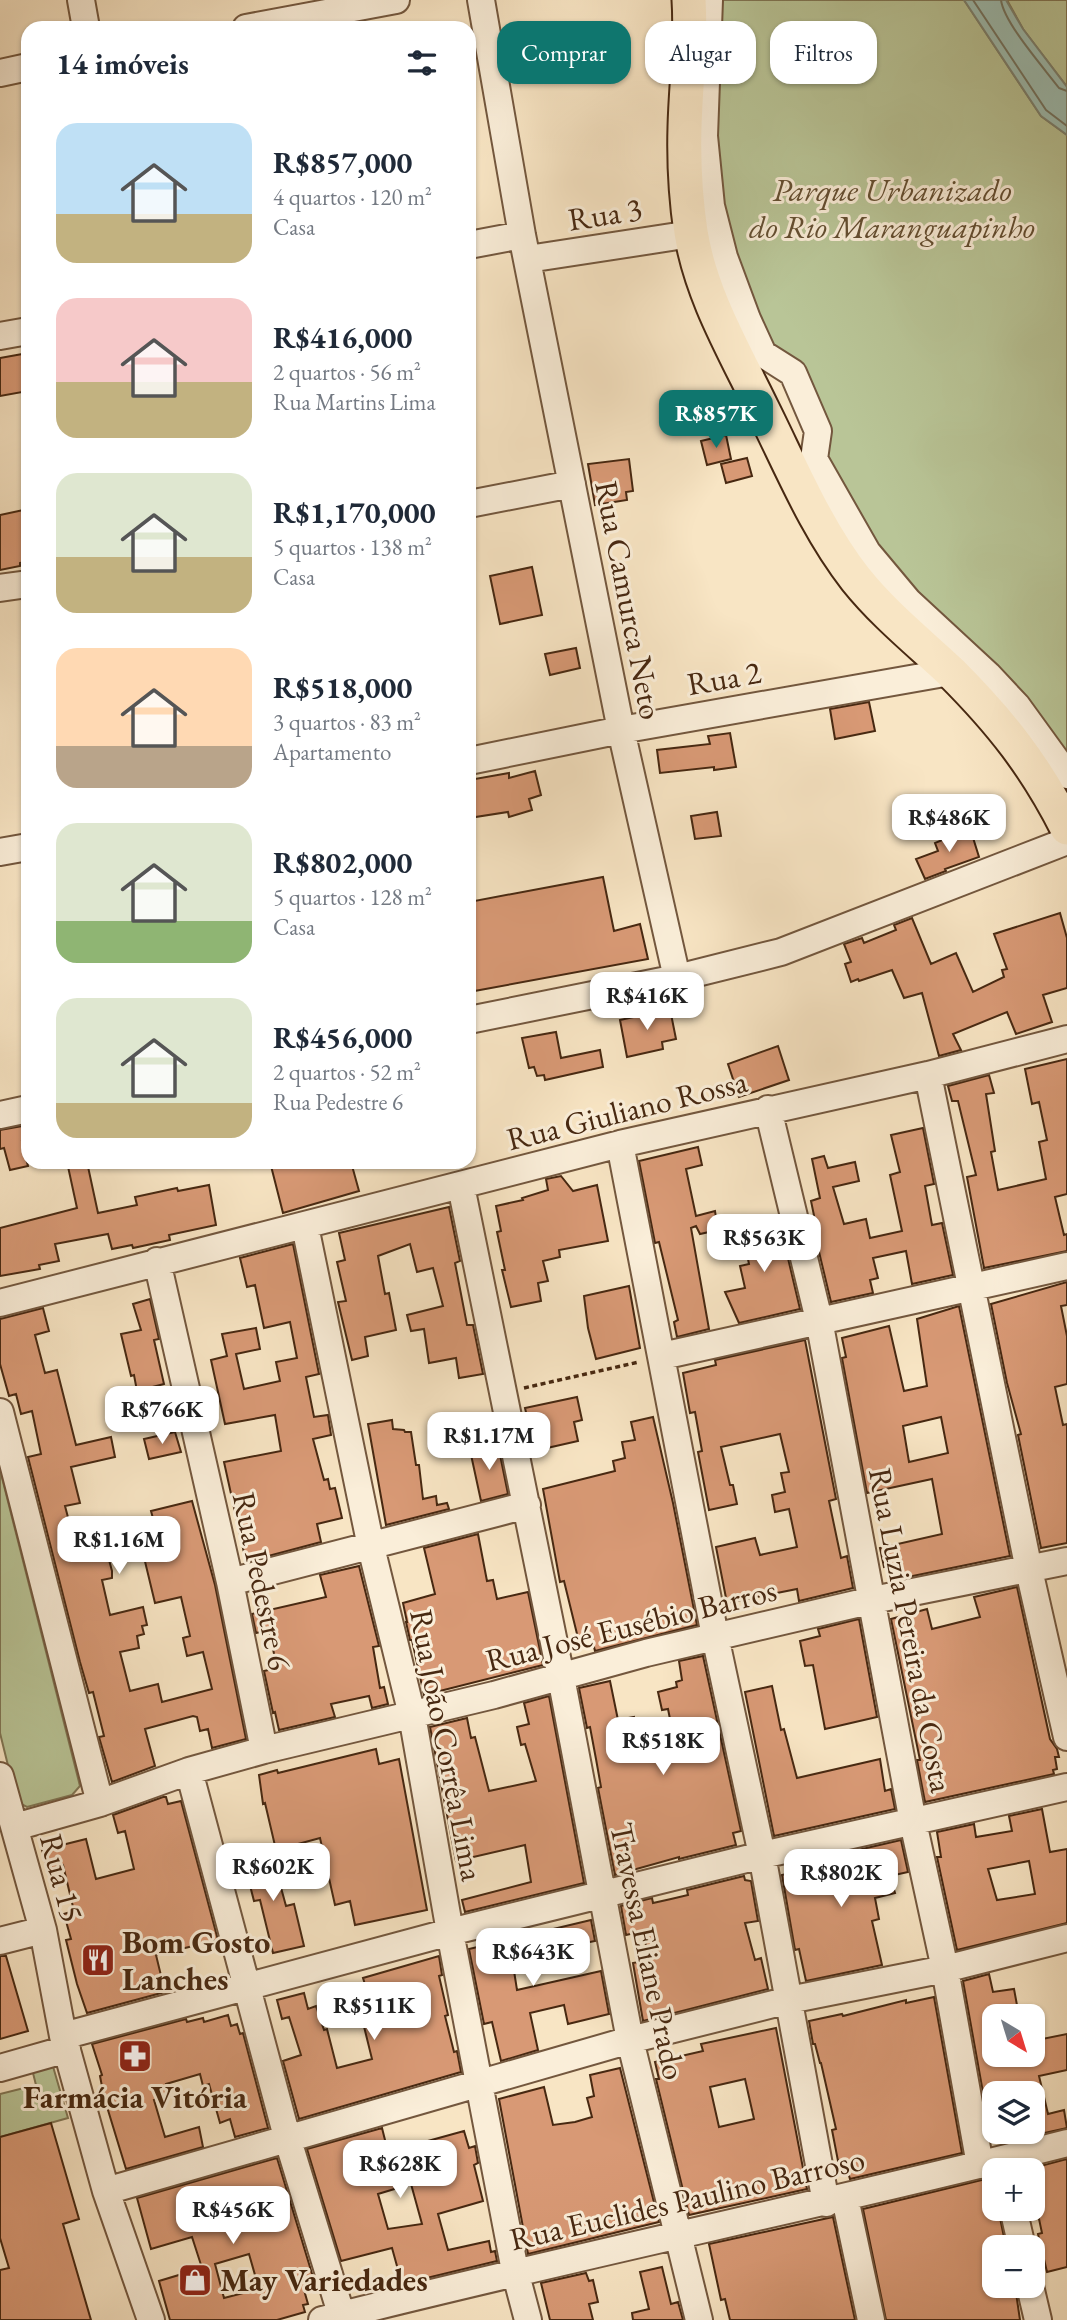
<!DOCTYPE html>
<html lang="pt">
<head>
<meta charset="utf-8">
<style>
	:root { --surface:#fff; --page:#f2f2f3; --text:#1f2937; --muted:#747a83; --accent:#0f766e }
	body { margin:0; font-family:"EB Garamond",serif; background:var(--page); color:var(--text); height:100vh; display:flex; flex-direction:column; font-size:26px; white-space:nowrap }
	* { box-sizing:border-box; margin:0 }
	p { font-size:23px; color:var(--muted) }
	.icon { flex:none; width:38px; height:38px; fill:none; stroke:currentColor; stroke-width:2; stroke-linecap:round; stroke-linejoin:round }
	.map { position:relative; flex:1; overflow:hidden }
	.drawer { position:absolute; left:21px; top:21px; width:455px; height:1148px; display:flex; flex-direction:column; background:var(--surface); border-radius:21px; box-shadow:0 2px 5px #0004 }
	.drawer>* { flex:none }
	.top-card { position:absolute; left:497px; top:21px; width:464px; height:63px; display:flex; gap:14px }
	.needle { width:46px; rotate:142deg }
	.controls { position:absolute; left:982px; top:2004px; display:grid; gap:14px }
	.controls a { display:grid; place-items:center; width:63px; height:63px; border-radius:14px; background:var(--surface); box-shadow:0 2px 5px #0004; font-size:35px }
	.price { position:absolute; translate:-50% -60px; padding:0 16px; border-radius:14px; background:#fff; color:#222; font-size:23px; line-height:46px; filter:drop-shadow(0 2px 4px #0008) }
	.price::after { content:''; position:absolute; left:50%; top:42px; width:21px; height:16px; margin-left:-10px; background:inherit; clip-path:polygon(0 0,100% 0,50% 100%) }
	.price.on { background:var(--accent); color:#fff }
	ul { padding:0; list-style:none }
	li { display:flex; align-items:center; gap:21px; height:175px; padding:0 35px }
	li span { display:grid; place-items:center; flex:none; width:196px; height:140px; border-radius:21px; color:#555 }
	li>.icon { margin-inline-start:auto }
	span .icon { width:84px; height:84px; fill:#fffc; stroke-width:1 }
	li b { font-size:30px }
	h2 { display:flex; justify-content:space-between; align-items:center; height:84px; padding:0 35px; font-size:30px }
	.chip { padding:0 24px; border-radius:21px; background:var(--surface); box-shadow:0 2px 5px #0004; font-size:24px; line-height:63px }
	.chip.on { background:var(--accent); color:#fff }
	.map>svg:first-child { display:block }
	.green { fill:#b9c597; stroke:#807654; stroke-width:2 }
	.water { fill:#9dbfb4; stroke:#7b8373; stroke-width:2 }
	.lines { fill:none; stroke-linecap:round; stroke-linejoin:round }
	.shore { stroke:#727462; stroke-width:2 }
	.building { fill:#d89975; stroke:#472811; stroke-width:2; fill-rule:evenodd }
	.minor-casing { stroke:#73573e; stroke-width:30 }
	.major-casing { stroke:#472811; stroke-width:37 }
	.path { stroke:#472811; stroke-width:3.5; stroke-dasharray:5 3.5; stroke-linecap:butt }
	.minor { stroke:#faeed9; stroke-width:26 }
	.major { stroke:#f8e5c4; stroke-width:33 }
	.labels { text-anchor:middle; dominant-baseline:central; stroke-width:6; stroke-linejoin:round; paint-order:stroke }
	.park-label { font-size:32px; font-style:italic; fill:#644f32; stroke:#faeed9 }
	.street-label { font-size:32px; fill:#472811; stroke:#faeed9 }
	.poi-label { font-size:32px; font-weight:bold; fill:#472811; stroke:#faeed9; text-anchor:start }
</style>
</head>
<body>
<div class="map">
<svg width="1067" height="2320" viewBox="0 0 1067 2320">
	<rect width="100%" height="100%" fill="#f8e5c4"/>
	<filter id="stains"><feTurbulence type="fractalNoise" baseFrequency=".00286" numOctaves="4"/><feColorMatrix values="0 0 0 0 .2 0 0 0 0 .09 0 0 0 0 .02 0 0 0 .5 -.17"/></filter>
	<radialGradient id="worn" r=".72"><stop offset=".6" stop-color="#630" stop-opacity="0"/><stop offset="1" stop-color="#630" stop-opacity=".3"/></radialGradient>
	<path class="green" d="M709 0H964L1041 116 1067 135V775L841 509 818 431 763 354 724 257Z
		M1007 0H1067V87L1023 29Z
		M0 1470 80 1786 72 1795 27 1807 17 1802 0 1733Z
		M52 2063 68 2118 0 2137V2094L36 2085 32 2069Z"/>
	<path class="water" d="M964 0H1006L1023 29 1067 87V135L1041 116Z"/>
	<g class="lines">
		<path class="shore" d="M973 0 1046 110 1067 126
			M1001 0C1004 23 1044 68 1059 88L1067 91"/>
	</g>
	<path class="building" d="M28 353V391L0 396V358Z
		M726 435 731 459 707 465 701 441Z
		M747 458 752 476 726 483 721 464Z
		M629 459 633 491 626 492 627 500 595 505 588 464Z
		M28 509V561L20 563V566L0 570V515Z
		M532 567 542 615 500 624 490 576Z
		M576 648 580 668 550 675 545 654Z
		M869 702 875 731 835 739 830 709Z
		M730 733 736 767 714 770V767L660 773 657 750 710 744 708 736Z
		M535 771 541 795 529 799 532 810 509 817 508 812 469 818V780L509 773V778Z
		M717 812 721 836 695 839 691 816Z
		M970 828 979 857 945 869 946 871 925 879 916 859 938 851 935 843Z
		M603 877 614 931 640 924 648 959 469 992V902Z
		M1060 913 1067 938V988L1043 995 1052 1022 1016 1034 1007 1012 953 1034 961 1050 939 1056 922 993 904 998 892 970 859 981 858 979 851 982 845 964 851 962 844 944 862 938 864 943 896 930 894 925 912 918 931 964 956 953 973 992 1004 977 1002 970 1007 969 994 934Z
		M670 1009 676 1039 662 1042 663 1049 627 1057 620 1020Z
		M556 1032 561 1058 600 1050 603 1067 545 1080 544 1075 537 1076 534 1067 529 1068 522 1038Z
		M778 1046 789 1080 739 1097 728 1064Z
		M1067 1059V1194L1055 1197 1064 1235 1067 1234V1251L984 1268 967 1177 976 1175 958 1101H952L948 1086 989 1075 994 1093 986 1094 995 1151 991 1152 998 1190 1046 1179 1039 1142 1047 1140 1039 1102 1032 1104 1025 1069Z
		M28 1125V1139L22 1141 28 1166 10 1170 4 1148 0 1149V1130Z
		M923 1128 934 1184 925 1186 932 1225 942 1223 953 1275 912 1284 906 1251 873 1258 878 1278 870 1280 873 1293 831 1302 814 1231 817 1230 811 1201 820 1198 812 1159 824 1156 828 1168 855 1162 859 1181 833 1187 844 1224 866 1219 870 1238 902 1231 890 1175 900 1172 891 1135Z
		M698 1147 702 1165 686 1169 696 1216 715 1211 718 1230 700 1234 696 1226 691 1228 709 1329 677 1337 674 1322 678 1320 659 1242 655 1243 639 1161Z
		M67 1162H87L98 1213 137 1205 135 1197 177 1188 178 1191 209 1185 216 1225 169 1235 170 1240 133 1248 132 1245 112 1249 108 1234 55 1244 59 1261 39 1265 40 1269 0 1276V1228L77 1208Z
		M270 1162H351L359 1191 283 1213Z
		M561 1176 573 1191 597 1185 608 1241 559 1250 560 1257 543 1261 548 1281 538 1283 541 1301 511 1307 502 1270H505L497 1232 501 1231 496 1206 523 1200 522 1198 548 1190 546 1179Z
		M449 1207 460 1261 455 1263 467 1325H473L483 1374 459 1378 456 1358 429 1363 424 1329 411 1331 407 1315 443 1306 433 1268 417 1272 410 1244 378 1256 385 1294 389 1293 396 1330 365 1337 368 1356 352 1360 338 1302 346 1301 337 1262 345 1260 339 1233Z
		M778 1216 800 1309 739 1323 725 1292 745 1288 740 1266 749 1264 741 1225Z
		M293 1244 319 1374 306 1377 314 1417 328 1415 331 1435 313 1439 324 1480 328 1479 330 1489 335 1488 342 1518 317 1524 321 1542 246 1562 224 1462 281 1451 275 1415 225 1424 211 1360 227 1356 222 1334 256 1328 260 1349 236 1354 244 1389 280 1381 276 1362 297 1358 290 1322 264 1328 255 1285 247 1287 240 1258Z
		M1067 1282V1305L1061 1306 1067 1336V1384L1055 1387 1063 1425 1067 1424V1543L1041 1548 1018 1435 1021 1434 1007 1383 991 1304Z
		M629 1286 640 1348 596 1359 588 1328 584 1296Z
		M150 1299 159 1339 154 1340 164 1384 137 1391 134 1375 131 1376 121 1334 141 1330 133 1304Z
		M959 1306 1010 1556 903 1578 899 1563 884 1567 880 1548 942 1534 932 1479 867 1493 842 1358 846 1357 842 1338 889 1326 904 1391 927 1386 917 1319ZM941 1417 948 1453 909 1462 903 1426Z
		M43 1308 49 1331 35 1335 45 1373 57 1370 76 1445 111 1437 115 1457 71 1467 80 1503 65 1506 75 1544 103 1538 112 1571V1578L102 1580 110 1615 143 1607 147 1625 142 1626 144 1634 137 1636 139 1648 120 1652 130 1691 158 1684 162 1702 212 1689 203 1652 187 1656 183 1638 190 1636 181 1597 155 1603 142 1549 156 1546 155 1542 159 1541 151 1511 192 1501 215 1585 246 1739 212 1748 208 1729 200 1731 197 1717 193 1716 145 1729 155 1766 112 1782 99 1737 104 1736 93 1692 89 1693 80 1662 28 1457 41 1454 32 1411 21 1414 16 1394 9 1396 0 1364V1319Z
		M805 1340 836 1499 829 1501 841 1558 847 1556 853 1588 799 1601 797 1589 727 1603 716 1547 755 1538 760 1555 797 1547 789 1509 775 1512 772 1495 785 1492 781 1473 789 1472 780 1434 721 1447 730 1485H733L737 1504 709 1510 698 1452 702 1451 695 1412 690 1413 683 1373 716 1365 715 1360Z
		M577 1397 582 1420 574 1422 578 1441 547 1448 543 1429 530 1430 525 1408Z
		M653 1417 673 1503 697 1625 595 1651 591 1635 578 1638 564 1581 560 1582 543 1489 615 1471 613 1461 625 1458 622 1442 635 1440 631 1422Z
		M392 1420 393 1429 404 1430 405 1432H411L416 1465H419L423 1499 436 1496 437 1505 447 1503 449 1509 386 1525 368 1424Z
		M175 1432 181 1452 149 1459 144 1439Z
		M498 1445 508 1494 481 1501 470 1450Z
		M478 1534 487 1581 493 1580 497 1599 528 1592 543 1665 424 1695 412 1640H410L406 1622H407L403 1603 435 1594 424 1548Z
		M359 1566 379 1646 373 1647 380 1688 384 1687 388 1704 372 1708 369 1696 331 1704 335 1717 279 1730 275 1712 273 1713 264 1671 277 1668 269 1630 256 1633 252 1614 326 1597 320 1575Z
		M1017 1587 1050 1739 1057 1749 1059 1757H1055L1057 1769 1053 1770 1054 1774 925 1802 917 1760H920L891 1619 927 1609 932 1629 980 1617 974 1597Z
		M859 1619 877 1717 825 1729 813 1665 805 1666 800 1641 820 1636 818 1629Z
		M703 1656 741 1831 733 1833 736 1845 679 1859V1857L615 1875 598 1788 601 1787 596 1759 590 1727 587 1728 579 1688 610 1681 618 1720 634 1717 645 1761 677 1754 668 1709 662 1710 658 1692 677 1687 676 1682 682 1680 679 1661Z
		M772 1686 781 1730 784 1729 797 1778 880 1759 885 1791 891 1789 895 1809 774 1836 745 1692Z
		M549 1696 584 1883 465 1912 462 1900 531 1882 525 1845 456 1861 430 1727 467 1718 471 1738 475 1737 489 1791 536 1781 525 1744 521 1745 517 1727 529 1724 524 1703Z
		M376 1749 379 1764 399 1759 427 1910 355 1925 350 1901 335 1905 320 1838 276 1850 265 1803 263 1804 259 1775 277 1770 278 1773Z
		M163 1797H166L168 1804 181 1801 218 1940 156 1955 165 1992 87 2013 77 1984 66 1940 71 1939 64 1914 74 1911 63 1865 48 1870 42 1850 86 1839 96 1879 134 1869 125 1831 118 1833 113 1815Z
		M1042 1809 1050 1852 1067 1849V1923L957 1950 937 1857H941L937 1832 974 1824 976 1837 1012 1831 1009 1816ZM1029 1861 1035 1894 997 1900 988 1869Z
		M901 1840 908 1872 890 1876 895 1893 875 1898 879 1919 872 1921 882 1965 806 1981 799 1949 795 1950 782 1875 834 1863 832 1856Z
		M271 1851 286 1906 294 1904 304 1946 273 1953 260 1900 254 1901 243 1858Z
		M744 1876 745 1880 751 1881 758 1921 745 1923 755 1960 761 1958 768 1989 643 2021 633 1963 649 1960 643 1931 626 1935 621 1906 652 1898 653 1903 671 1899 688 1895 687 1890Z
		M591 1920 595 1941 512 1958 517 1990 601 1971 609 2014 568 2024 564 2005 530 2013 538 2050 501 2061 492 2022 484 2024 469 1949Z
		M0 1956H6L28 2031 0 2039Z
		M439 1956 442 1975 439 1976 448 2015 445 2016 454 2052 457 2051 461 2072 299 2119 283 2061 301 2055 289 2017 282 2019 277 2000 304 1993 308 2009 316 2006 324 2030 327 2029 337 2068 372 2059 356 1994 367 1991 363 1978Z
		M989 1974 993 1992 1014 1989 1019 2016H994V2054H1032V2041L1067 2034V2070L1039 2076 1048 2114 1064 2110 1067 2128 1022 2138 1021 2132H1032V2093H994V2136L991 2137 963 1981Z
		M934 1997 962 2153 850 2179 844 2159 838 2161 832 2130 836 2129 821 2063H820L815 2044H813L809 2021 842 2014 843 2016 906 2000V2003Z
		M228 2015 231 2026 237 2024 240 2034 243 2033 268 2128 235 2137 230 2119 220 2123 209 2084 203 2086 200 2074 166 2084 170 2096 154 2100 165 2137 199 2127 203 2147 126 2169 104 2097 100 2076 102 2075 92 2044 186 2019 187 2022 203 2018 204 2022Z
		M776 2028 807 2189 689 2215 656 2079H659L655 2062 703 2051 701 2044ZM745 2079 754 2119 719 2127 710 2087Z
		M620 2068 659 2222 528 2254 499 2099 544 2087 553 2125 575 2122 592 2117 587 2098 594 2096 590 2075Z
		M51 2123 79 2219 63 2224 91 2320H0V2270L9 2268 0 2238V2137Z
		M382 2128 388 2152 464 2131 469 2148 475 2146 478 2163 474 2165 483 2201 438 2214 448 2250 489 2241 491 2252 495 2251 497 2261 402 2284 392 2248 341 2261 307 2149ZM411 2184 422 2224 388 2229 378 2194Z
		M277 2158 316 2287 304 2290 308 2304 303 2305 305 2312 277 2320H170L159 2281 202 2268 192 2237 151 2249 137 2198ZM249 2254 259 2289 224 2298 215 2264Z
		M1067 2159V2267L1047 2272 1038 2234 1042 2233 1032 2186V2170L1029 2169Z
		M994 2177V2208H998L1006 2247H994V2286H1015L1020 2320H886L863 2209Z
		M833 2217 855 2320H730L725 2299 721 2300 709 2244Z
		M662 2267 671 2304 678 2302 683 2320H633L632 2313 649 2309 640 2272Z
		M586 2273 589 2281 593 2280 598 2302 589 2304 593 2320H550L541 2283Z"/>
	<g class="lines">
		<g class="minor-casing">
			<path id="minor" d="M81 0 86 28
				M481 0 522 235 621 730 677 978
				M709 0 704 136 711 206 724 257 747 319 763 354 793 373 818 431 814 459 867 552 908 601 988 675 1017 706 1067 775
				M246 28 396 0
				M0 73 28 67
				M469 245 522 235
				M528 259 691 234
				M0 336 28 331
				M469 504 572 484
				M0 588 28 584
				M469 761 621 730 950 672
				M0 852 28 847
				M469 1020 677 978 781 952 1067 841
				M928 1075 1029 1570 1067 1737
				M768 1109 819 1320 913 1822 945 1969 980 2165
				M0 1115 28 1109
				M620 1144 715 1636 762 1855 826 2203
				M461 1186 561 1677 630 2040 699 2320
				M305 1226 371 1547 412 1715 450 1932 515 2271 528 2320
				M157 1261 230 1582 264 1750
				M0 1303 620 1144 928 1075 1067 1039
				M662 1356 1067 1266
				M0 1412 100 1803
				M230 1582 527 1505
				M189 1771 287 2137 343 2320
				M0 1776 43 1930 63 2036 106 2191 151 2320
				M15 1827 100 1803 189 1771 264 1750 494 1695 646 1653 873 1600 1067 1561
				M0 1941 43 1930
				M63 2036 450 1932 762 1855 1067 1787
				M0 2068 67 2049
				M106 2191 630 2040 789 2000 945 1969 1067 1938
				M845 2198 871 2320
				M1013 2208 1022 2247
				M1030 2286 1038 2320
				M322 2320C569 2257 819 2206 1067 2143"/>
		</g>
		<g class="major-casing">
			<path id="major" d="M689 0C692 43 686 84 685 127 684 161 686 198 691 232 701 295 735 352 762 408 791 466 816 528 856 579 884 614 919 642 951 672 1001 722 1035 765 1067 828"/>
		</g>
		<path class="path" d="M524 1388 639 1362"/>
		<use href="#minor" class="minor"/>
		<use href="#major" class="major"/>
	</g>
	<defs>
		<g id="restaurant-square" transform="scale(1.75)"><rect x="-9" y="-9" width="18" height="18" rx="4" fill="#8f2418" stroke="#faeed9"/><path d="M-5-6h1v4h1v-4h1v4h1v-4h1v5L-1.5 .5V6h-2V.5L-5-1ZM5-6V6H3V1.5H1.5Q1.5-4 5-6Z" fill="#fff"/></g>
		<g id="pharmacy-square" transform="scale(1.75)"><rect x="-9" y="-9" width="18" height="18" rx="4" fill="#8f2418" stroke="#faeed9"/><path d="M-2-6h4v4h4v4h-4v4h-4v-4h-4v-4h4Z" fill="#fff"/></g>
		<g id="shop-square" transform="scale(1.75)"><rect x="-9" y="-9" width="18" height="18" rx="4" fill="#8f2418" stroke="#faeed9"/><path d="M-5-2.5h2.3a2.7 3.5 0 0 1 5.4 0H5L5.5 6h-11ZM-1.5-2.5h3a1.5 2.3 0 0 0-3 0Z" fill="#fff"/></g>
	</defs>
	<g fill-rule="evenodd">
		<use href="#restaurant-square" x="98" y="1960"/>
		<use href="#pharmacy-square" x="135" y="2056"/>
		<use href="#shop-square" x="195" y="2280"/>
	</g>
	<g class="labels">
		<g class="park-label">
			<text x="892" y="190">Parque Urbanizado<tspan x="892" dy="37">do Rio Maranguapinho</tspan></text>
		</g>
		<g class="street-label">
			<text transform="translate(605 214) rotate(-9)">Rua 3</text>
			<text transform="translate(629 600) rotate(79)">Rua Camurca Neto</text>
			<text transform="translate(724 678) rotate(-10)">Rua 2</text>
			<text transform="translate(627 1110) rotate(-14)">Rua Giuliano Rossa</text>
			<text transform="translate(262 1581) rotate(78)">Rua Pedestre 6</text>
			<text transform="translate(631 1625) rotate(-14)">Rua José Eusébio Barros</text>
			<text transform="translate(911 1630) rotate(79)">Rua Luzia Pereira da Costa</text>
			<text transform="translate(447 1745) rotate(79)">Rua João Corrêa Lima</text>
			<text transform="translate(62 1878) rotate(75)">Rua 15</text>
			<text transform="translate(648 1951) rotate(78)">Travessa Eliane Prado</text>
			<text transform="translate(687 2199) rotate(-13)">Rua Euclides Paulino Barroso</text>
		</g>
		<g class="poi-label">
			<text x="122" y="1942">Bom Gosto<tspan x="122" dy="37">Lanches</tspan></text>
			<text x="135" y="2097" text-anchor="middle">Farmácia Vitória</text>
			<text x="220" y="2280">May Variedades</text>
		</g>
	</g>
	<rect width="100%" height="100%" filter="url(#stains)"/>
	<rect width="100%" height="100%" fill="url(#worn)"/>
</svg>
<div class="controls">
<a><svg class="needle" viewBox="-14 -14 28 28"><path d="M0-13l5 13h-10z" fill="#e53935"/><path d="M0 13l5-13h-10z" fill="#747a83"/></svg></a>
<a><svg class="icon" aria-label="layers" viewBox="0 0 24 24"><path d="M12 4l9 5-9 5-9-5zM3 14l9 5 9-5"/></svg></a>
<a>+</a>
<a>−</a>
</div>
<b class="price on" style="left:716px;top:450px">R$857K</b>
<b class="price" style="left:949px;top:854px">R$486K</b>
<b class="price" style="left:647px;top:1032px">R$416K</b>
<b class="price" style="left:764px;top:1274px">R$563K</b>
<b class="price" style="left:162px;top:1446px">R$766K</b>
<b class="price" style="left:489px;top:1472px">R$1.17M</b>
<b class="price" style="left:119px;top:1576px">R$1.16M</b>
<b class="price" style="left:663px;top:1777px">R$518K</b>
<b class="price" style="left:273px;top:1903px">R$602K</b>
<b class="price" style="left:841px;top:1909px">R$802K</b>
<b class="price" style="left:533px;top:1988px">R$643K</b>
<b class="price" style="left:374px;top:2042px">R$511K</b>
<b class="price" style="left:400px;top:2200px">R$628K</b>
<b class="price" style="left:233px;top:2246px">R$456K</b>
<div class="top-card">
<a class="chip on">Comprar</a>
<a class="chip">Alugar</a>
<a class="chip">Filtros</a>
</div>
<section class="drawer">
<h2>14 imóveis<svg class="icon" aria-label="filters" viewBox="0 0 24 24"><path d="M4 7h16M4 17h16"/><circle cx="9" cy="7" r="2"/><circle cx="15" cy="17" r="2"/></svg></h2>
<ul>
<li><span style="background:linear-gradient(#bfe0f5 65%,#c2b280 0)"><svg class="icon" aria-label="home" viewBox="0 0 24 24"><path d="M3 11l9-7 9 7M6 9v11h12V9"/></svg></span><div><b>R$857,000</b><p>4 quartos · 120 m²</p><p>Casa</p></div></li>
<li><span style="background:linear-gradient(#f6c9c9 60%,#c2b280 0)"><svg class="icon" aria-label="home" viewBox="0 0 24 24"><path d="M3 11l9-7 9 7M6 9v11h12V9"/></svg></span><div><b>R$416,000</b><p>2 quartos · 56 m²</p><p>Rua Martins Lima</p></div></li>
<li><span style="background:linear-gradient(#dfe7d0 60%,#c2b280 0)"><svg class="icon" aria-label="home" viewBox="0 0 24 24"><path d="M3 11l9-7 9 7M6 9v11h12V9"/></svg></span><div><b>R$1,170,000</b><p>5 quartos · 138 m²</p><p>Casa</p></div></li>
<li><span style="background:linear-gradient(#ffd9b3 70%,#b9a48a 0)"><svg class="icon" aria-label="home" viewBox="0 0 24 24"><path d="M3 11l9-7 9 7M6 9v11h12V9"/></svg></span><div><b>R$518,000</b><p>3 quartos · 83 m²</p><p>Apartamento</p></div></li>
<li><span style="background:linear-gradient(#dfe7d0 70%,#8fb573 0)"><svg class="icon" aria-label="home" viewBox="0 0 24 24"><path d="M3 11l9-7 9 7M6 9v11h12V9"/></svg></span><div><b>R$802,000</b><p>5 quartos · 128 m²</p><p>Casa</p></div></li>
<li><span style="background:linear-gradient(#dfe7d0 75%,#c2b280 0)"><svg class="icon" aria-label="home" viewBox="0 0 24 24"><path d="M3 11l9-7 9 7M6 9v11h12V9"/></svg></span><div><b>R$456,000</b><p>2 quartos · 52 m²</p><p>Rua Pedestre 6</p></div></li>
</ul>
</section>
</div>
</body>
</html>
